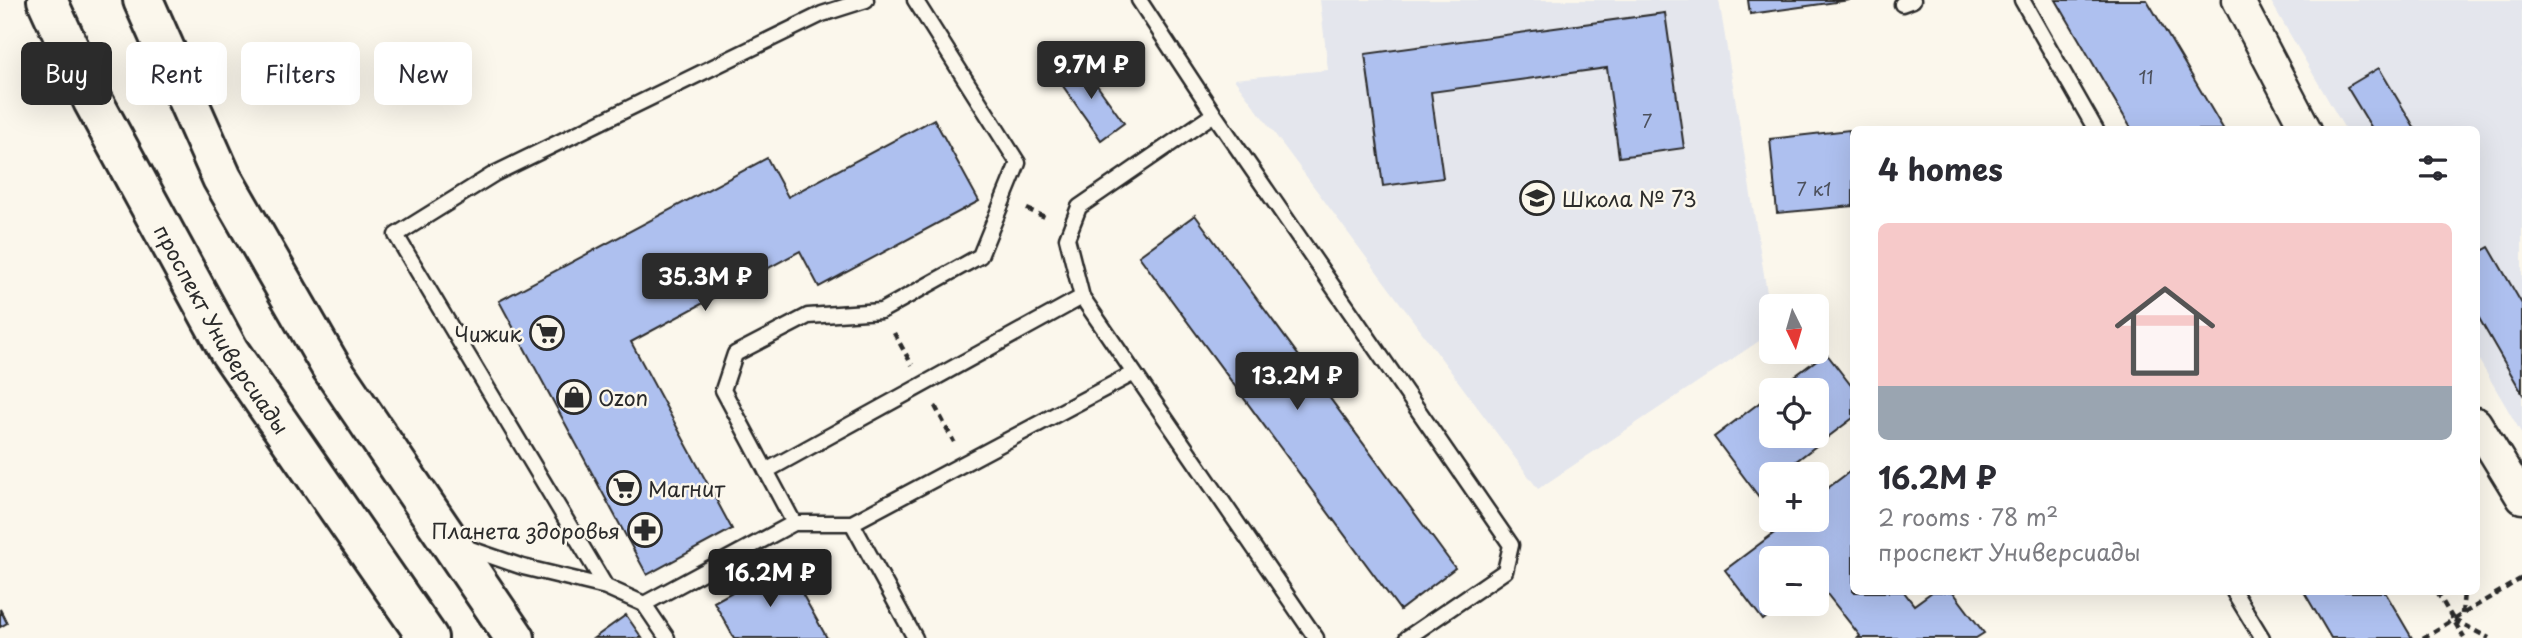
<!DOCTYPE html>
<html lang="en">
<head>
<meta charset="utf-8">
<style>
	:root { --surface:#fff; --page:#f2f2f3; --text:#2b2b33; --muted:#7c7c81; --accent:#2b2b2b }
	body { margin:0; font-family:"Playpen Sans",sans-serif; background:var(--page); color:var(--text); height:100vh; display:flex; flex-direction:column; font-size:26px; white-space:nowrap }
	* { box-sizing:border-box; margin:0 }
	p { font-size:23px; color:var(--muted) }
	.icon { flex:none; width:38px; height:38px; fill:none; stroke:currentColor; stroke-width:2; stroke-linecap:round; stroke-linejoin:round }
	.map { position:relative; flex:1; overflow:hidden }
	.drawer { position:absolute; left:1850px; top:126px; width:630px; height:469px; display:flex; flex-direction:column; background:var(--surface); border-radius:10px; box-shadow:0 7px 28px #0002 }
	.drawer>* { flex:none }
	.banner { position:absolute; left:21px; top:42px; width:665px; height:63px; display:flex; gap:14px }
	.needle { width:46px; rotate:175deg }
	.fabs { position:absolute; left:1759px; top:294px; display:grid; gap:14px }
	.fabs a { display:grid; place-items:center; width:70px; height:70px; border-radius:10px; background:var(--surface); box-shadow:0 7px 28px #0002; font-size:35px }
	.price { position:absolute; translate:-50% -60px; padding:0 16px; border-radius:7px; background:var(--accent); color:#fff; font-size:23px; line-height:46px; filter:drop-shadow(0 2px 4px #0008) }
	.price::after { content:''; position:absolute; left:50%; top:42px; width:21px; height:16px; margin-left:-10px; background:inherit; clip-path:polygon(0 0,100% 0,50% 100%) }
	.price.selected { background:#222; color:#fff }
	ul { padding:0; list-style:none }
	li { display:grid; align-content:center; gap:14px; height:371px; padding:0 28px }
	li span { display:grid; place-items:center; height:217px; border-radius:10px; color:#555 }
	li>.icon { margin-inline-start:auto }
	span .icon { width:126px; height:126px; fill:#fffc; stroke-width:1 }
	li b { font-size:30px }
	h2 { display:flex; justify-content:space-between; align-items:center; height:84px; padding:0 28px; font-size:30px }
	.tag { padding:0 24px; border-radius:10px; background:var(--surface); box-shadow:0 7px 28px #0002; font-size:24px; line-height:63px }
	.tag.selected { background:var(--accent); color:#fff }
	.map>svg:first-child { display:block }
	.built { fill:#e4e6ed }
	.building { fill:#aec0ef; stroke:#2b2b2b; stroke-width:2 }
	.lines { fill:none; stroke-linecap:round; stroke-linejoin:round }
	.service-casing { stroke:#2b2b2b; stroke-width:19 }
	.minor-casing { stroke:#2b2b2b; stroke-width:35 }
	.primary-casing { stroke:#2b2b2b; stroke-width:44 }
	.path { stroke:#2b2b2b; stroke-width:4.5; stroke-dasharray:7 5; stroke-linecap:butt }
	.service { stroke:#fbf7ec; stroke-width:14 }
	.minor { stroke:#fbf7ec; stroke-width:30 }
	.primary { stroke:#fbf7ec; stroke-width:38 }
	.labels { text-anchor:middle; dominant-baseline:central; stroke-width:5; stroke-linejoin:round; paint-order:stroke }
	.number-label { font-size:18px; fill:#4c505c }
	.poi-label { font-size:21px; fill:#2b2b2b; stroke:#fbf7ec; text-anchor:start }
	.street-label { font-size:21px; fill:#2b2b2b; stroke:#fbf7ec }
</style>
</head>
<body>
<div class="map">
<svg width="2522" height="638" viewBox="0 0 2522 638">
	<rect width="100%" height="100%" fill="#fbf7ec"/>
	<filter id="ink" filterUnits="userSpaceOnUse"><feTurbulence type="fractalNoise" baseFrequency=".0143" numOctaves="2"/><feDisplacementMap in="SourceGraphic" scale="14" xChannelSelector="R" yChannelSelector="G"/><feConvolveMatrix kernelMatrix="1 2 1 2 8 2 1 2 1" color-interpolation-filters="sRGB"/></filter>
	<g filter="url(#ink)">
		<path class="built" d="M1320 0H1719L1771 317V333L1538 489 1234 79 1328 70Z
			M2270 0H2522V434L2476 355V130L2345 129Z"/>
		<path class="building" d="M1748 0H1850L1750 14Z
			M2056 0H2147L2224 130H2132Z
			M1665 13 1684 148 1619 157 1607 68 1431 92 1443 178 1383 186 1365 54Z
			M1081 63 1124 123 1101 140 1058 79Z
			M2379 68 2416 130H2373L2347 87Z
			M934 119 979 201 819 287 800 251 631 342 732 529 647 575 499 301 767 158 788 197Z
			M1849 130 1853 171V206L1777 213 1770 139Z
			M1195 215 1455 568 1400 610 1139 256Z
			M2489 247 2522 304V393L2476 313V254Z
			M1826 353 1853 388V418L1795 462 1804 474H1771V513L1714 437 1771 394V436H1816V390H1776Z
			M1853 469V592H1904L1914 605 1932 592H1953L1984 633 1976 638H1858L1860 636 1816 580V558H1771V604H1784L1763 620 1725 570 1782 527 1776 520H1816V490L1820 494Z
			M785 563 827 638H734L714 602Z
			M2304 592H2385L2412 638H2331Z
			M0 609 7 623 0 627Z
			M626 615 642 638H594Z"/>
		<g class="lines">
			<g class="service-casing">
				<path id="service" d="M1139 0 1214 114 1511 545 1505 571 1407 638
					M2022 0 2096 130
					M1902 4 1913 0
					M1214 114 1079 207 1067 238 1082 297 1316 638
					M766 471 1082 297
					M794 523 723 390 735 354 808 316 881 311 980 256 1018 163 915 0
					M852 523 1134 373
					M462 546 523 567 606 587 644 604 667 638
					M606 587 396 235 494 174 822 14 866 0
					M2234 592 2262 638
					M644 604 794 523H852L915 638"/>
			</g>
			<g class="minor-casing">
				<path id="minor" d="M2238 0 2306 130
					M2476 423 2522 498"/>
			</g>
			<g class="primary-casing">
				<g id="primary">
					<path id="s1" d="M47 0 93 101 229 351 428 638"/>
					<path d="M143 0 222 178 331 367 515 638"/>
				</g>
			</g>
			<path class="path" d="M1027 209 1047 218
				M894 333 912 365
				M935 406 954 442
				M2437 592 2464 638
				M2462 614 2464 592
				M2454 620 2489 638
				M2423 638 2522 578"/>
			<use href="#service" class="service"/>
			<use href="#minor" class="minor"/>
			<use href="#primary" class="primary"/>
		</g>
	</g>
	<defs>
		<g id="school-ring" transform="scale(1.75)"><circle r="9.5" fill="#fbf7ec" stroke="#2b2b2b" stroke-width="1.5"/><path d="M0-5L7-2L0 1L-7-2ZM-4 1L0 2.5L4 1V4Q0 6-4 4Z" fill="#2b2b2b"/></g>
		<g id="supermarket-ring" transform="scale(1.75)"><circle r="9.5" fill="#fbf7ec" stroke="#2b2b2b" stroke-width="1.5"/><path d="M-6-5.5h2.5l.6 2H6L4.5 2H-2.5L-4.4-4H-6ZM-1.5 3.2a1.3 1.3 0 1 0 .1 0ZM3 3.2a1.3 1.3 0 1 0 .1 0Z" fill="#2b2b2b"/></g>
		<g id="shop-ring" transform="scale(1.75)"><circle r="9.5" fill="#fbf7ec" stroke="#2b2b2b" stroke-width="1.5"/><path d="M-5-2.5h2.3a2.7 3.5 0 0 1 5.4 0H5L5.5 6h-11ZM-1.5-2.5h3a1.5 2.3 0 0 0-3 0Z" fill="#2b2b2b"/></g>
		<g id="pharmacy-ring" transform="scale(1.75)"><circle r="9.5" fill="#fbf7ec" stroke="#2b2b2b" stroke-width="1.5"/><path d="M-2-6h4v4h4v4h-4v4h-4v-4h-4v-4h4Z" fill="#2b2b2b"/></g>
	</defs>
	<g fill-rule="evenodd">
		<use href="#school-ring" x="1537" y="198"/>
		<use href="#supermarket-ring" x="547" y="333"/>
		<use href="#shop-ring" x="574" y="397"/>
		<use href="#supermarket-ring" x="624" y="488"/>
		<use href="#pharmacy-ring" x="645" y="530"/>
	</g>
	<g class="labels">
		<g class="number-label">
			<text x="2146" y="76">11</text>
			<text x="1647" y="120">7</text>
			<text x="1814" y="188">7 к1</text>
		</g>
		<g class="poi-label">
			<text x="1562" y="198">Школа № 73</text>
			<text x="522" y="333" text-anchor="end">Чижик</text>
			<text x="598" y="397">Ozon</text>
			<text x="648" y="488">Магнит</text>
			<text x="620" y="530" text-anchor="end">Планета здоровья</text>
		</g>
		<g class="street-label">
			<text stroke="none"><textPath href="#s1" startOffset="373">проспект Универсиады</textPath></text>
		</g>
	</g>
</svg>
<div class="fabs">
<a><svg class="needle" viewBox="-14 -14 28 28"><path d="M0-13l5 13h-10z" fill="#e53935"/><path d="M0 13l5-13h-10z" fill="#7c7c81"/></svg></a>
<a><svg class="icon" aria-label="locate" viewBox="0 0 24 24"><circle cx="12" cy="12" r="6"/><path d="M12 2v4M12 18v4M2 12h4M18 12h4"/></svg></a>
<a>+</a>
<a>−</a>
</div>
<b class="price" style="left:1091px;top:101px">9.7M ₽</b>
<b class="price" style="left:705px;top:313px">35.3M ₽</b>
<b class="price" style="left:1297px;top:412px">13.2M ₽</b>
<b class="price selected" style="left:770px;top:609px">16.2M ₽</b>
<div class="banner">
<a class="tag selected">Buy</a>
<a class="tag">Rent</a>
<a class="tag">Filters</a>
<a class="tag">New</a>
</div>
<section class="drawer">
<h2>4 homes<svg class="icon" aria-label="filters" viewBox="0 0 24 24"><path d="M4 7h16M4 17h16"/><circle cx="9" cy="7" r="2"/><circle cx="15" cy="17" r="2"/></svg></h2>
<ul>
<li><span style="background:linear-gradient(#f6c9c9 75%,#9aa5b1 0)"><svg class="icon" aria-label="home" viewBox="0 0 24 24"><path d="M3 11l9-7 9 7M6 9v11h12V9"/></svg></span><div><b>16.2M ₽</b><p>2 rooms · 78 m²</p><p>проспект Универсиады</p></div></li>
</ul>
</section>
</div>
</body>
</html>
